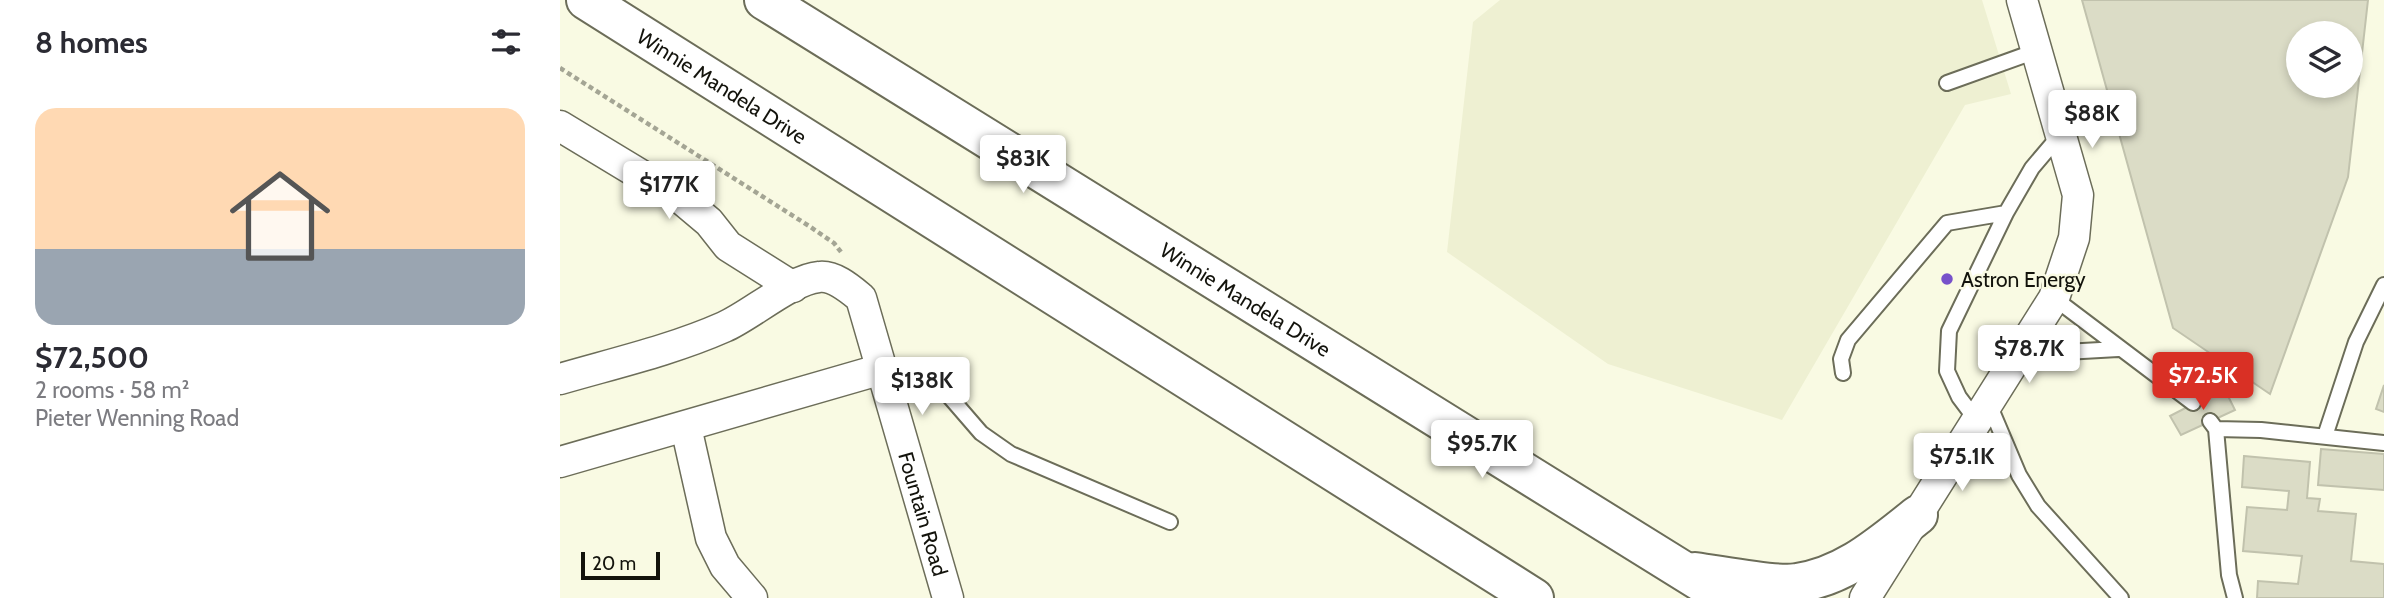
<!DOCTYPE html>
<html lang="en">
<head>
<meta charset="utf-8">
<style>
	:root { --surface:#fff; --page:#f7f7f7; --text:#2b2b33; --muted:#7c7c81; --accent:#d93025 }
	body { margin:0; font-family:Cabin,sans-serif; background:var(--page); color:var(--text); height:100vh; display:flex; flex-direction:column; font-size:26px; white-space:nowrap }
	* { box-sizing:border-box; margin:0 }
	p { font-size:23px; color:var(--muted) }
	.icon { flex:none; width:38px; height:38px; fill:none; stroke:currentColor; stroke-width:2; stroke-linecap:round; stroke-linejoin:round }
	.map { position:relative; flex:1; overflow:hidden }
	.sheet { display:flex; flex-direction:column; background:var(--surface); width:560px }
	.sheet>* { flex:none }
	.tools { position:absolute; left:1726px; top:21px; display:grid; gap:14px }
	.tools a { display:grid; place-items:center; width:77px; height:77px; border-radius:50%; background:var(--surface); box-shadow:0 4px 10px #0003; font-size:35px }
	.scale { position:absolute; left:21px; bottom:18px; width:79px; box-sizing:border-box; padding-left:7px; border:4px solid #13130c; border-top:0; font-size:19px; line-height:24px; white-space:nowrap; color:#13130c; -webkit-text-stroke:5px #f9fae3; paint-order:stroke }
	.price { position:absolute; translate:-50% -60px; padding:0 16px; border-radius:7px; background:#fff; color:#222; font-size:23px; line-height:46px; filter:drop-shadow(0 2px 4px #0008) }
	.price::after { content:''; position:absolute; left:50%; top:42px; width:21px; height:16px; margin-left:-10px; background:inherit; clip-path:polygon(0 0,100% 0,50% 100%) }
	.price.active { background:var(--accent); color:#fff }
	ul { padding:0; list-style:none }
	li { display:grid; align-content:center; gap:14px; height:371px; padding:0 35px }
	li span { display:grid; place-items:center; height:217px; border-radius:21px; color:#555 }
	li>.icon { margin-inline-start:auto }
	span .icon { width:126px; height:126px; fill:#fffc; stroke-width:1 }
	li b { font-size:30px }
	h2 { display:flex; justify-content:space-between; align-items:center; height:84px; padding:0 35px; font-size:30px }
	main { display:flex; flex:1; min-height:0 }
	.map>svg:first-child { display:block }
	.built { fill:#eef0d2 }
	.building { fill:#dbdcc6; stroke:#c1c2ad; stroke-width:2; fill-rule:evenodd }
	.lines { fill:none; stroke-linecap:round; stroke-linejoin:round }
	.service-casing { stroke:#6c6d59; stroke-width:18 }
	.minor-casing { stroke:#6c6d59; stroke-width:33 }
	.secondary-casing { stroke:#6c6d59; stroke-width:42 }
	.path { stroke:#a4a594; stroke-width:4.5; stroke-dasharray:5 3.5; stroke-linecap:butt }
	.service { stroke:#fff; stroke-width:14 }
	.minor { stroke:#fff; stroke-width:30 }
	.secondary { stroke:#fff; stroke-width:38 }
	.poi-dot { fill:#7751ca; stroke:#f9fae3; stroke-width:2.5 }
	.labels { text-anchor:middle; dominant-baseline:central; stroke-width:5; stroke-linejoin:round; paint-order:stroke }
	.street-label { font-size:21px; fill:#13130c; stroke:#f9fae3 }
	.poi-label { font-size:21px; fill:#13130c; stroke:#f9fae3; text-anchor:start }
</style>
</head>
<body>
<main>
<section class="sheet">
<h2>8 homes<svg class="icon" aria-label="filters" viewBox="0 0 24 24"><path d="M4 7h16M4 17h16"/><circle cx="9" cy="7" r="2"/><circle cx="15" cy="17" r="2"/></svg></h2>
<ul>
<li><span style="background:linear-gradient(#ffd9b3 65%,#9aa5b1 0)"><svg class="icon" aria-label="home" viewBox="0 0 24 24"><path d="M3 11l9-7 9 7M6 9v11h12V9"/></svg></span><div><b>$72,500</b><p>2 rooms · 58 m²</p><p>Pieter Wenning Road</p></div></li>
</ul>
</section>
<div class="map">
<svg width="1824" height="598" viewBox="0 0 1824 598">
	<rect width="100%" height="100%" fill="#f9fae3"/>
	<path class="built" d="M940 0H1422L1451 94 1405 105 1222 420 1048 364 887 252 913 22Z"/>
	<path class="building" d="M1522 0H1808L1788 177 1710 394 1613 328ZM1738 33H1790V86H1738Z
		M1824 385V412L1816 409Z
		M1664 388 1675 410 1621 435 1610 416Z
		M1761 449 1824 454V490L1758 485Z
		M1684 456 1750 462 1747 498 1760 499 1758 511 1796 514 1791 561 1824 564V598H1697L1698 581 1738 584 1742 556 1683 551 1687 507 1727 510 1729 491 1682 487Z"/>
	<g class="lines">
		<g class="service-casing">
			<path id="service" d="M1387 83 1476 51
				M1494 298 1633 403
				M1458 359 1505 352 1558 349
				M322 369 376 381 421 433 451 454 610 522
				M1283 373 1281 359 1288 340 1387 223 1446 213
				M1429 404 1459 475 1478 506 1561 598
				M1417 421 1399 397 1387 371 1389 331 1446 213 1472 168 1500 135
				M1650 421 1656 429 1701 430 1824 443
				M1656 429 1669 575 1675 598
				M1765 436 1796 342 1824 285"/>
		</g>
		<g class="minor-casing">
			<g id="minor">
				<path d="M0 126 124 201 149 222 168 246 233 287"/>
				<path id="s1" d="M0 379C55 363 112 350 164 327 190 316 232 279 259 277 274 275 290 289 301 298L388 598"/>
				<path d="M126 427 151 538 165 566 192 598"/>
				<path d="M0 462 322 369"/>
				<path d="M1305 598 1494 298 1514 238 1518 195 1462 0"/>
			</g>
		</g>
		<g class="secondary-casing">
			<g id="secondary">
				<path id="s2" d="M26 0 974 598"/>
				<path id="s3" d="M204 0 1167 598"/>
				<path d="M1135 572C1159 575 1217 587 1237 583 1286 576 1321 544 1358 515"/>
			</g>
		</g>
		<path class="path" d="M0 68 249 226 274 243 281 252"/>
		<use href="#service" class="service"/>
		<use href="#minor" class="minor"/>
		<use href="#secondary" class="secondary"/>
	</g>
	<circle class="poi-dot" cx="1387" cy="279" r="7"/>
	<g class="labels">
		<g class="street-label">
			<text stroke="none"><textPath href="#s2" startOffset="161">Winnie Mandela Drive</textPath></text>
			<text stroke="none"><textPath href="#s3" startOffset="567">Winnie Mandela Drive</textPath></text>
			<text stroke="none"><textPath href="#s1" startOffset="553">Fountain Road</textPath></text>
		</g>
		<g class="poi-label">
			<text x="1401" y="279">Astron Energy</text>
		</g>
	</g>
</svg>
<div class="tools">
<a><svg class="icon" aria-label="layers" viewBox="0 0 24 24"><path d="M12 4l9 5-9 5-9-5zM3 14l9 5 9-5"/></svg></a>
</div>
<div class="scale">20 m</div>
<b class="price" style="left:1532px;top:150px">$88K</b>
<b class="price" style="left:463px;top:195px">$83K</b>
<b class="price" style="left:109px;top:221px">$177K</b>
<b class="price" style="left:1469px;top:385px">$78.7K</b>
<b class="price active" style="left:1643px;top:412px">$72.5K</b>
<b class="price" style="left:362px;top:417px">$138K</b>
<b class="price" style="left:922px;top:480px">$95.7K</b>
<b class="price" style="left:1402px;top:493px">$75.1K</b>
</div>
</main>
</body>
</html>
